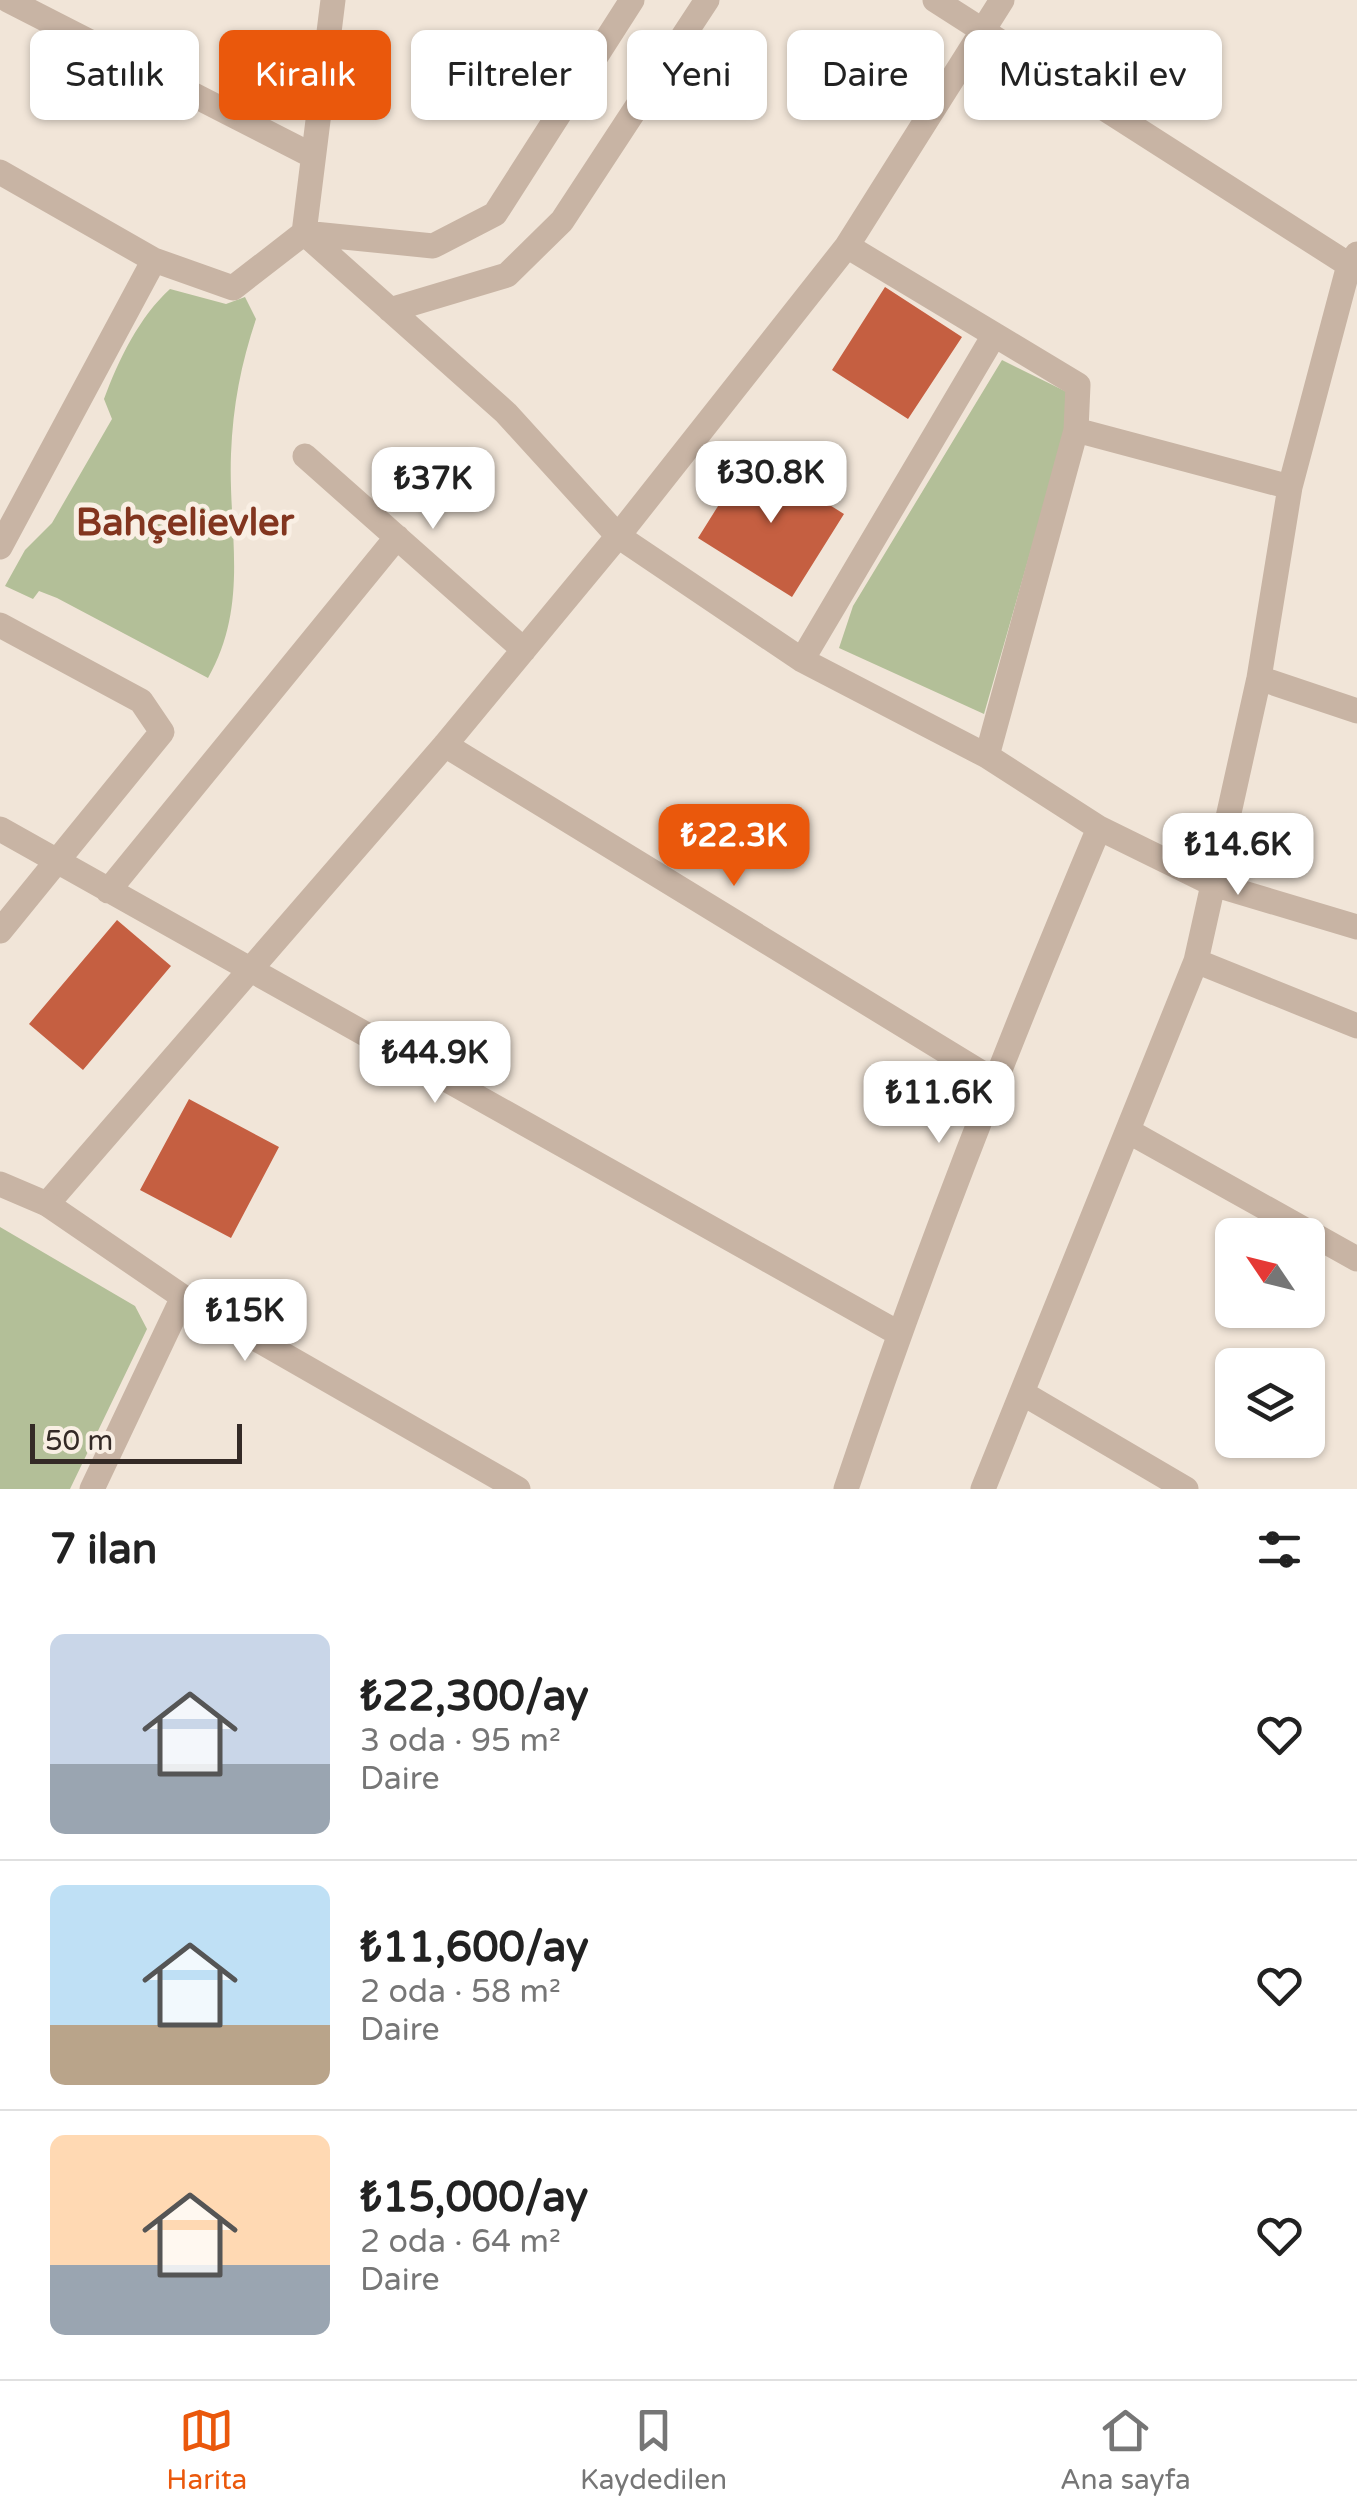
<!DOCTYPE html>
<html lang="tr">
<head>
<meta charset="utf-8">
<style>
	:root { --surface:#fff; --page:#f2f2f2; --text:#222; --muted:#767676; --line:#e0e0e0; --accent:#ea580c }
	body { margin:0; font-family:"Varela Round",sans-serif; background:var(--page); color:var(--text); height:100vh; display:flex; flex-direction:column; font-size:38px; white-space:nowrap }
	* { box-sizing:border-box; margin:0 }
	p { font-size:32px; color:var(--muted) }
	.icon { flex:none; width:55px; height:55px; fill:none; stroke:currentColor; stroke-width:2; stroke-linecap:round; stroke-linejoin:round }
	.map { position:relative; height:1489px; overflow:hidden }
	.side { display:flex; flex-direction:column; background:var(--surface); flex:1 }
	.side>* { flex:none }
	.hud { position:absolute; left:30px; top:30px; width:1298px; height:90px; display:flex; gap:20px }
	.needle { width:65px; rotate:305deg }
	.controls { position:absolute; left:1215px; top:1218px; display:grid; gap:20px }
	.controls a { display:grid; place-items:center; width:110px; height:110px; border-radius:15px; background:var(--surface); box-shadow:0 2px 8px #0004; font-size:50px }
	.scale { position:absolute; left:30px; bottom:25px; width:212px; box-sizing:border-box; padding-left:10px; border:5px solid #342a26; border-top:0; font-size:28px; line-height:35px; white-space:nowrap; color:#342a26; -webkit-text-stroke:8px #f9efe4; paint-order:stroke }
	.price { position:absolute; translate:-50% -85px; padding:0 22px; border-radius:20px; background:#fff; color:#222; font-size:32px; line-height:65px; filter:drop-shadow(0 2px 5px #0008) }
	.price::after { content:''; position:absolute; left:50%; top:60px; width:30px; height:22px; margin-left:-15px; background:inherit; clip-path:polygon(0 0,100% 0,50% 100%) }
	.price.current { background:var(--accent); color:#fff }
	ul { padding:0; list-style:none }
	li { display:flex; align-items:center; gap:30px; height:250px; padding:0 50px }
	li+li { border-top:2px solid var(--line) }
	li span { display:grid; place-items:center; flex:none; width:280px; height:200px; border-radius:15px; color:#555 }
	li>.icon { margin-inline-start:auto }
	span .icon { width:120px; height:120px; fill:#fffc; stroke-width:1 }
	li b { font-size:42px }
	h2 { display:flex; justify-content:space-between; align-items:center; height:120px; padding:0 50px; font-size:42px }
	.pill { padding:0 35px; border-radius:15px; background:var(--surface); box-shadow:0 2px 8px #0004; font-size:35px; line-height:90px }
	.pill.current { background:var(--accent); color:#fff }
	.dock { display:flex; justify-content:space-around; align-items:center; height:140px; border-top:2px solid var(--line); background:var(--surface); font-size:28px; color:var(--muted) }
	.dock a { display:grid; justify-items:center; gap:5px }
	.dock .current { color:var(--accent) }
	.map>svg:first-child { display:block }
	.green { fill:#b3bf98 }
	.building { fill:#c55f41 }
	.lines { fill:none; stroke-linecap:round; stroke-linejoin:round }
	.minor { stroke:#c8b4a4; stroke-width:25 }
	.tertiary { stroke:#c8b4a4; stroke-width:25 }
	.labels { text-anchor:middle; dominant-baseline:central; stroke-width:10; stroke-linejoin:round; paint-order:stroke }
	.district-label { font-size:38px; font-weight:bold; fill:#82351f; stroke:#f9efe4 }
</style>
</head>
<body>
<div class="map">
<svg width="1357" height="1489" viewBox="0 0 1357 1489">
	<rect width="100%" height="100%" fill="#f1e5d8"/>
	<path class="green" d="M170 289 226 304 245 297 256 319C241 364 233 405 231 454 228 532 250 604 208 678L57 598 39 591 33 599 5 586 25 550 52 523 112 419 104 399C118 360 140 316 170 289Z
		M1002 360 1075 396 984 714 839 648 853 606Z
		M0 1227 135 1306 147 1329 70 1489H0Z"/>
	<path class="building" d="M885 287 962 337 908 419 832 370Z
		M750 455 844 514 792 597 698 538Z
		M117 920 171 966 83 1070 29 1024Z
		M189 1099 279 1147 231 1238 140 1190Z"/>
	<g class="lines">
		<path class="minor" d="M8 0 311 155
			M935 0 1357 270
			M0 172 154 260
			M304 233 506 413 618 536 802 660 987 756 1099 828 1213 884 1357 927
			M304 233 433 246 495 214 632 0
			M847 246 1078 385 1076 430 1290 487
			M390 310 507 275 562 221 707 0
			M305 456 524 650
			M0 547 154 260 233 288 304 233 333 0
			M0 625 141 701 162 732 0 931
			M802 660 993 337
			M1259 678 1357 711
			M445 745 993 1080
			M987 756 1076 430
			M0 829 898 1333
			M108 891 397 537
			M1196 961 1357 1026
			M1128 1131 1357 1259
			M47 1204 445 745 618 536 847 246 1002 0
			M1024 1394 1186 1489
			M846 1489C921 1265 1007 1046 1099 828
			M983 1489 1196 961 1259 678 1290 487 1349 265 1357 254"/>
		<path class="tertiary" d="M0 1184 47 1204 183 1297 518 1489
			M92 1489 183 1297"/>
	</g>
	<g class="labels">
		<g class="district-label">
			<text x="185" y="523">Bahçelievler</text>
		</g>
	</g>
</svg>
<div class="controls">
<a><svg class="needle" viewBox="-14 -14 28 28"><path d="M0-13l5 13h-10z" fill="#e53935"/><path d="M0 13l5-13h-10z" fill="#767676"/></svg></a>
<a><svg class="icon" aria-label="layers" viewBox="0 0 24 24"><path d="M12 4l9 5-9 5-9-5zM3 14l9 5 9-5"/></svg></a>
</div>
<div class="scale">50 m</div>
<b class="price" style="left:771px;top:526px">₺30.8K</b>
<b class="price" style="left:433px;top:532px">₺37K</b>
<b class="price current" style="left:734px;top:889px">₺22.3K</b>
<b class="price" style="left:1238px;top:898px">₺14.6K</b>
<b class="price" style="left:435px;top:1106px">₺44.9K</b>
<b class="price" style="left:939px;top:1146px">₺11.6K</b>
<b class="price" style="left:245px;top:1364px">₺15K</b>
<div class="hud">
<a class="pill">Satılık</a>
<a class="pill current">Kiralık</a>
<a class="pill">Filtreler</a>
<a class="pill">Yeni</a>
<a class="pill">Daire</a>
<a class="pill">Müstakil ev</a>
</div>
</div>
<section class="side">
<h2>7 ilan<svg class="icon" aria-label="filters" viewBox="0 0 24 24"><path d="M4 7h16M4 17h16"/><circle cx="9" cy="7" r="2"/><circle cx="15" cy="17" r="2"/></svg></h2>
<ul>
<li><span style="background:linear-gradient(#c9d6e8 65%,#9aa5b1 0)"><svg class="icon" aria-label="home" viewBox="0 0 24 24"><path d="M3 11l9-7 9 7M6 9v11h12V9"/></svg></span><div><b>₺22,300/ay</b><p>3 oda · 95 m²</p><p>Daire</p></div><svg class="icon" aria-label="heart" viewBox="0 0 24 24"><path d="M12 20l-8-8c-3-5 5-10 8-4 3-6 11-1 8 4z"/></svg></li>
<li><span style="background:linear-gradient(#bfe0f5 70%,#b9a48a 0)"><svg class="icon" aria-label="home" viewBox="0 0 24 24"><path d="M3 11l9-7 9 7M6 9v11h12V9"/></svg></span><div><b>₺11,600/ay</b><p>2 oda · 58 m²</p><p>Daire</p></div><svg class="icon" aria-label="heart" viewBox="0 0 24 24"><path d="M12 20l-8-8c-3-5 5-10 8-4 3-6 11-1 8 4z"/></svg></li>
<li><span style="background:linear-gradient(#ffd9b3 65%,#9aa5b1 0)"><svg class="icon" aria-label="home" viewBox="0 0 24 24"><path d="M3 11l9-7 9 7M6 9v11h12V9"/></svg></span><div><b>₺15,000/ay</b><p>2 oda · 64 m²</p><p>Daire</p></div><svg class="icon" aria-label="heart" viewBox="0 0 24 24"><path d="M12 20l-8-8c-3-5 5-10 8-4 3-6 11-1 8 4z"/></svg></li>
</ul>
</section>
<nav class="dock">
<a class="current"><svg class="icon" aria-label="map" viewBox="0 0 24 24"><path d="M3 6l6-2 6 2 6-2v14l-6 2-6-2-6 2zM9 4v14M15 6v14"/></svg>Harita</a>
<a><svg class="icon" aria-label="saved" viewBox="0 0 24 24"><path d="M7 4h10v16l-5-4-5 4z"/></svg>Kaydedilen</a>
<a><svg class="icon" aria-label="home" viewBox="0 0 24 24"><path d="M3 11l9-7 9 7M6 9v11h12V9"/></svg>Ana sayfa</a>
</nav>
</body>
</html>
